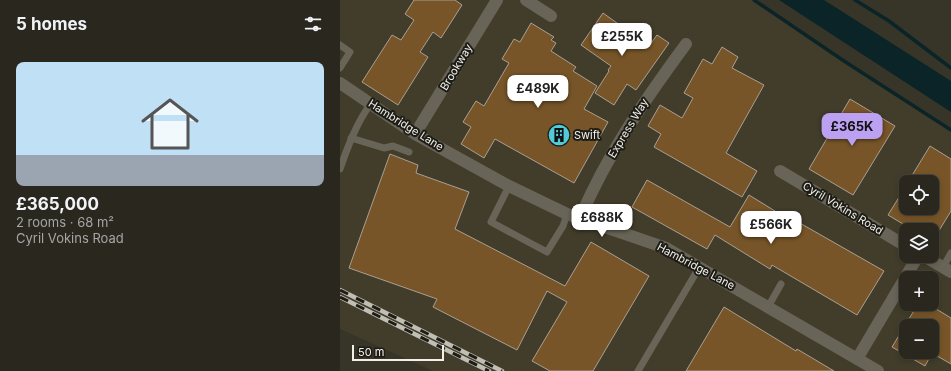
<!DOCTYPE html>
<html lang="en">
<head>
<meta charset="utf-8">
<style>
	:root { --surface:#29271e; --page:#35332b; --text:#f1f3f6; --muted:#a5a5a4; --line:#45443c; --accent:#bca0f2 }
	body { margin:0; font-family:Inter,sans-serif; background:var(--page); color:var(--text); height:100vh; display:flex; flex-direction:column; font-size:15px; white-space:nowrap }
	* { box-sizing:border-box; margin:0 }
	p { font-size:13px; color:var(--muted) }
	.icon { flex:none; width:22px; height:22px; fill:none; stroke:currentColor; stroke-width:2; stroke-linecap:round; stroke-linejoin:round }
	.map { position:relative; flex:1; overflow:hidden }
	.drawer { display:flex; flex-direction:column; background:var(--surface); width:340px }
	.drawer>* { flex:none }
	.tools { position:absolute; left:559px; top:175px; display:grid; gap:8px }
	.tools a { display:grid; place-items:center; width:40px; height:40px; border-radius:8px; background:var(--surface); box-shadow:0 2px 6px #0003,0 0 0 1px var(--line); font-size:20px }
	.scale { position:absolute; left:12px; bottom:10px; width:92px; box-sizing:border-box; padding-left:4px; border:2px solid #f2f0e8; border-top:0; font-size:11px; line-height:14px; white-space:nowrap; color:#f2f0e8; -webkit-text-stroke:3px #1d1c16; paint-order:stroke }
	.price { position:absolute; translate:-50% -34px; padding:0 9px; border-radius:8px; background:#fff; color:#222; font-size:13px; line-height:26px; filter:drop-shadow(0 1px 2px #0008) }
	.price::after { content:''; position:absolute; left:50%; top:24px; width:12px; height:9px; margin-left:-6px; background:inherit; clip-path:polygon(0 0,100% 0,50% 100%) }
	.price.selected { background:var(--accent); color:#111 }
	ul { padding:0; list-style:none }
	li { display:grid; align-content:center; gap:8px; height:212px; padding:0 16px }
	li span { display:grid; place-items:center; height:124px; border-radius:8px; color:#555 }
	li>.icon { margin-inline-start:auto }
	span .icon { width:72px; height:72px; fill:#fffc; stroke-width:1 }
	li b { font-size:17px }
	h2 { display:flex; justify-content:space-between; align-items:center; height:48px; padding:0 16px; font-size:17px }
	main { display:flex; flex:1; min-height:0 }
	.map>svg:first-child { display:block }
	.built { fill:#423d2a; fill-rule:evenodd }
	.water { fill:#0b2427 }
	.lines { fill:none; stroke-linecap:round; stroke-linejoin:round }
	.stream { stroke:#0b2427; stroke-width:3.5 }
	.building { fill:#775528; stroke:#aa9f93; fill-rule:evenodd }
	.service { stroke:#686457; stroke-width:7 }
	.minor { stroke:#686457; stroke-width:12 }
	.rail-casing { stroke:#c0beb5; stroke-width:4.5 }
	.rail { stroke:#1d1c16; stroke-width:3; stroke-dasharray:9; stroke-linecap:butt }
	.labels { text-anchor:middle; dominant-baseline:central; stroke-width:4; stroke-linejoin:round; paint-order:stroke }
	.street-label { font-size:11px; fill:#f2f0e8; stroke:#1d1c16 }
	.poi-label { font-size:11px; fill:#f2f0e8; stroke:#1d1c16; text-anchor:start }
</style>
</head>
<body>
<main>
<section class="drawer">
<h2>5 homes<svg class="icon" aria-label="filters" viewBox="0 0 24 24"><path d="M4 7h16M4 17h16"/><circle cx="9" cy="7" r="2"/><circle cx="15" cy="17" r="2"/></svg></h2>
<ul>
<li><span style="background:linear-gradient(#bfe0f5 75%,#9aa5b1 0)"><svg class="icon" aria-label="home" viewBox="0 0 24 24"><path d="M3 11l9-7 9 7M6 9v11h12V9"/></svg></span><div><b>£365,000</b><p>2 rooms · 68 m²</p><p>Cyril Vokins Road</p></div></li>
</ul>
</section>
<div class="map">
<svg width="611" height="371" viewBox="0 0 611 371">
	<rect width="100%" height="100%" fill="#373428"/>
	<path class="built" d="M0 0H414L504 61 611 130V371H93L0 329ZM566 182H592V208H566ZM566 230H592V256H566ZM566 278H592V304H566ZM566 326H592V352H566Z"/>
	<path class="water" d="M439 0H484L611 81V112Z"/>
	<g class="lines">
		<path class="stream" d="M414 0 504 61 611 130
			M515 0 549 21 611 68"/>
	</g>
	<path class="building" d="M74 0H115L122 5 101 38 93 32 80 52 88 57 58 105 22 82 52 35 61 40 74 20 65 14Z
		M263 13 309 46 317 35 329 43 296 90 287 84 274 105 255 93 269 71 268 70 271 66 241 45Z
		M191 23 214 37 211 40 216 43 211 51 236 67 233 71 257 86 244 109 268 122 234 183 155 139 144 158 121 144 131 127 123 122 136 101 144 106 169 63 162 59 174 39 180 42Z
		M382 47 398 57 392 68 424 85 386 153 417 171 402 197 314 147 321 134 308 126 320 105 342 118 353 98 344 93 363 59 372 64Z
		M510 99 555 126 513 195 469 169Z
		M590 146 611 159V211L592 242V230H573L548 215 566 186V208H592V182H568Z
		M50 154 78 165 76 173 129 192 115 229 225 286 251 242 309 276 253 371H210L192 361 227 302 207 291 177 350 93 307 97 299 9 268Z
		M307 180 390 227 409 195 456 224 458 222 544 271 517 315 432 265 430 269 375 235 367 249 292 207Z
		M578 304H588L611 318V364L592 353 585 366 552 347ZM566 326H592V352H566Z
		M384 307 456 351 457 349 494 371H346Z"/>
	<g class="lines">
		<path class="service" d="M0 45 10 52 0 68
			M11 138 44 148 53 146 69 152
			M0 169C8 146 16 124 31 103
			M169 186 151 222 207 252 223 226 227 214
			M603 267 611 253
			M428 307 441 284
			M298 371 360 266"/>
		<path class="minor" d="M186 0 211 16
			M0 83 75 134 169 186 227 214 326 248 538 371
			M75 134 157 0
			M440 171 566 246
			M240 218C268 153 304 101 346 44
			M584 256 611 272
			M517 359 578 256"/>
		<g class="rail-casing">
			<path id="rail" d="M0 290 162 371
				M0 297 149 371"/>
		</g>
		<use href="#rail" class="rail"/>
	</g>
	<defs>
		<g id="building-disc" transform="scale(1.15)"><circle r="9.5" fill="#52cbd9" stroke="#1d1c16"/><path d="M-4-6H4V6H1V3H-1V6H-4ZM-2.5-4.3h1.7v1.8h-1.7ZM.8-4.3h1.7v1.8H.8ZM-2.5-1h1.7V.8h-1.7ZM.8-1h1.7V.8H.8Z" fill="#111"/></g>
	</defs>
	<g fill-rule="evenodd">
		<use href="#building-disc" x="219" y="135"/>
	</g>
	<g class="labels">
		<g class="street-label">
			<text transform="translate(116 67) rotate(-59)">Brookway</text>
			<text transform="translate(66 125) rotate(32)">Hambridge Lane</text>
			<text transform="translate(288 128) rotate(-59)">Express Way</text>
			<text transform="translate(503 208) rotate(31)">Cyril Vokins Road</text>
			<text transform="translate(356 266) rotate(28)">Hambridge Lane</text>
		</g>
		<g class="poi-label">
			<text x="234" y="135">Swift</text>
		</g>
	</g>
</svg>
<div class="tools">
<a><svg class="icon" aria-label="locate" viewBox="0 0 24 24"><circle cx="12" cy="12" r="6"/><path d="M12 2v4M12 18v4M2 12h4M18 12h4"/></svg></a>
<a><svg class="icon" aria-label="layers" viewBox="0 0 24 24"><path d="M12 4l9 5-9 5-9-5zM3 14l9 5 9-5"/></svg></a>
<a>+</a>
<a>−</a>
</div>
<div class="scale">50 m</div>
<b class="price" style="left:282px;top:57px">£255K</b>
<b class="price" style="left:198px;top:109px">£489K</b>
<b class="price selected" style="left:512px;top:147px">£365K</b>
<b class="price" style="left:262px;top:238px">£688K</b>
<b class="price" style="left:431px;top:245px">£566K</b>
</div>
</main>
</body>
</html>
